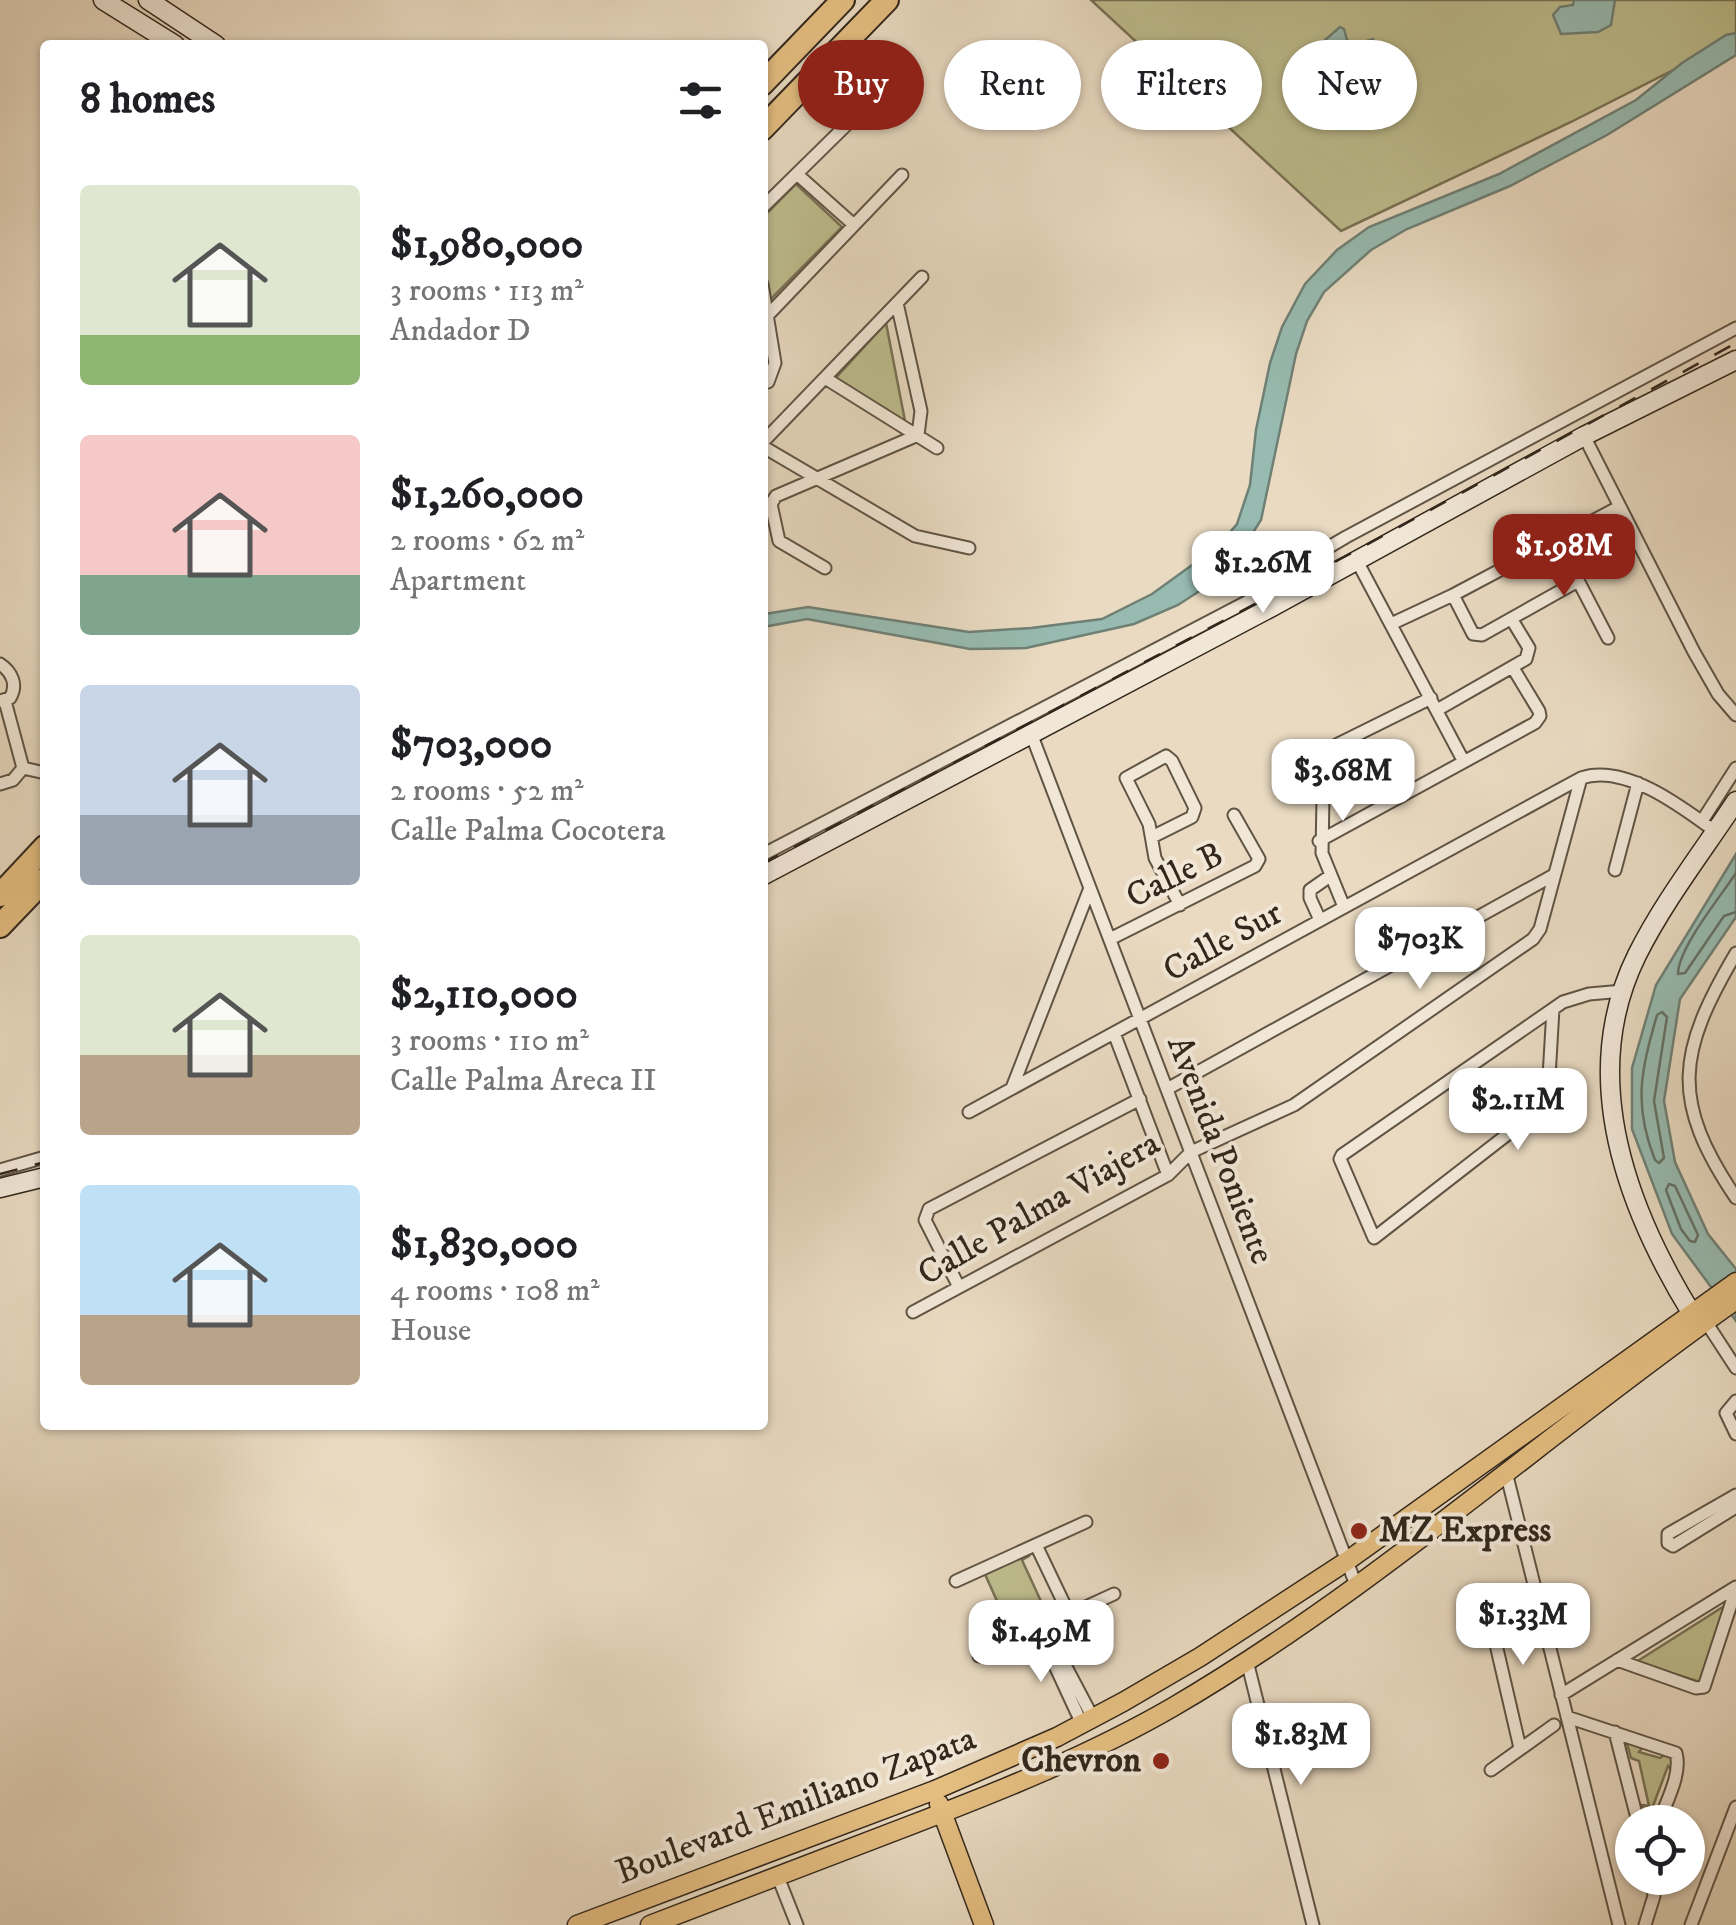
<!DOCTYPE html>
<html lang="en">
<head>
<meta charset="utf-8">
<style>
	:root { --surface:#fff; --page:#f6f6f6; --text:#202124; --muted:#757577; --accent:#8f2418 }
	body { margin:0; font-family:"IM FELL DW Pica",serif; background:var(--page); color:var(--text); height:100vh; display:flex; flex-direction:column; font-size:38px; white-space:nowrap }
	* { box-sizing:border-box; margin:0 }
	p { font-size:32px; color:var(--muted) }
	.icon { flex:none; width:55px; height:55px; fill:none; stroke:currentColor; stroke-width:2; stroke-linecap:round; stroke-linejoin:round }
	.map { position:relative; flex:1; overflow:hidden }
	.details { position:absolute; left:40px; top:40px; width:728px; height:1390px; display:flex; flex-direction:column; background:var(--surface); border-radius:10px; box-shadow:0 2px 8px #0004 }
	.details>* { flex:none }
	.top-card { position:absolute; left:798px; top:40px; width:788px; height:90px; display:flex; gap:20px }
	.fabs { position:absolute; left:1615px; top:1805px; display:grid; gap:20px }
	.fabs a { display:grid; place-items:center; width:90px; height:90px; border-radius:50%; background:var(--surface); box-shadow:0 2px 8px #0004; font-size:50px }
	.price { position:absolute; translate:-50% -85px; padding:0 22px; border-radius:20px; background:#fff; color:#222; font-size:32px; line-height:65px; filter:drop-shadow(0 2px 5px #0008) }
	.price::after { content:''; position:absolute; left:50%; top:60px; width:30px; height:22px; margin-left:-15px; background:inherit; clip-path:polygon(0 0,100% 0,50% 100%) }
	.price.current { background:var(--accent); color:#fff }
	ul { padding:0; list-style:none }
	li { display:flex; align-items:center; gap:30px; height:250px; padding:0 40px }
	li span { display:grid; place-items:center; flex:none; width:280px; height:200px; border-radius:10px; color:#555 }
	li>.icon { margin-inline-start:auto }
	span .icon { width:120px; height:120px; fill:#fffc; stroke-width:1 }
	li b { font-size:42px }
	h2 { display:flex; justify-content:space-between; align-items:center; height:120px; padding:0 40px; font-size:42px }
	.chip { padding:0 35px; border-radius:45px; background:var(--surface); box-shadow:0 2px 8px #0004; font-size:35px; line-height:90px }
	.chip.current { background:var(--accent); color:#fff }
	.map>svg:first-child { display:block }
	.green { fill:#bebd8e; stroke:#787255; stroke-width:2.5 }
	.water { fill:#97bbb1; stroke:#6f8075; stroke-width:2.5 }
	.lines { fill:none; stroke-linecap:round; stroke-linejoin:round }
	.shore { stroke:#647166; stroke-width:2.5 }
	.street-casing { stroke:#605445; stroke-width:15 }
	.secondary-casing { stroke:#32271c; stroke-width:21 }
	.primary-casing { stroke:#32271c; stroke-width:21 }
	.highway-casing { stroke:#32271c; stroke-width:26 }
	.street { stroke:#f1e7d7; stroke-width:11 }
	.secondary { stroke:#f1e7d7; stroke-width:18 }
	.primary { stroke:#e4bd80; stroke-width:18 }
	.highway { stroke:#e4bd80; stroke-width:22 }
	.rail { stroke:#32271c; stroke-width:2.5; stroke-dasharray:18 18; stroke-linecap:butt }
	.poi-dot { fill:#8f2418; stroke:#f1e7d7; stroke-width:4 }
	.labels { text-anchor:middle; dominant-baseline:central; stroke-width:8; stroke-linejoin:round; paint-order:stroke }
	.street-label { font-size:35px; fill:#32271c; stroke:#f1e7d7 }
	.poi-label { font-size:35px; font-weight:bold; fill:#32271c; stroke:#f1e7d7; text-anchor:start }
</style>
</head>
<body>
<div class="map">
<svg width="1736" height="1925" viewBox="0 0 1736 1925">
	<rect width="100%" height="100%" fill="#e9dac1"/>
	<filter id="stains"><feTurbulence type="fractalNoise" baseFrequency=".002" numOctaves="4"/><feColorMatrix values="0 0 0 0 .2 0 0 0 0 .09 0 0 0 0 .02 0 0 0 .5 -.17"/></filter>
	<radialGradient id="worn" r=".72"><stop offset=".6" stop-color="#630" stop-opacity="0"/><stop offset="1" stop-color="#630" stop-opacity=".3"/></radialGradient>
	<path class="green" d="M1091 0H1736V38L1571 122 1341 231Z
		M796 184 842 227 764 306 762 218Z
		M886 323 906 426 833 381Z
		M1027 1552 1029 1556 1022 1560 1045 1610 1053 1607 1055 1613 1011 1632 984 1572Z
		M1726 1605 1700 1682 1636 1662Z
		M1626 1740 1644 1746 1639 1752 1660 1758 1667 1753 1677 1756 1673 1771 1668 1766 1653 1806 1659 1813 1656 1822H1646L1642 1805 1649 1806 1639 1761 1631 1758Z"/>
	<path class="water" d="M1574 0H1615L1611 25 1598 32 1561 34 1553 15 1560 7 1573 5Z
		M1340 27 1344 29 1347 40 1354 45 1373 39C1379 50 1366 56 1383 62L1387 73 1394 77 1406 74 1407 82 1392 86 1376 98 1335 71 1327 62 1329 50 1325 40Z
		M1736 33V55L1607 135 1510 186 1407 229 1371 250 1324 292 1307 321 1296 354 1261 520 1227 573 1178 605 1134 624 1026 648 970 649 807 619 763 627V615L765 614 808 607 969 632 1031 628 1102 619 1152 594 1217 547 1237 524 1250 485 1256 430 1270 363 1282 327 1305 284 1337 250 1369 227 1499 174 1636 100 1682 63 1726 35Z
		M1736 854V917L1680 999 1664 1101 1675 1162 1708 1234 1736 1269V1321L1672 1234 1632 1129V1068L1656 985Z"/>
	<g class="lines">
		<path class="shore" d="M1343 51C1357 56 1378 63 1377 82L1371 83 1342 64 1338 57Z
			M1736 873C1721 896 1678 948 1678 974L1685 973 1724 916 1736 912
			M1662 1012 1667 1017 1654 1101 1664 1158 1659 1163 1655 1160C1633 1104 1641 1071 1657 1015Z
			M1669 1184 1675 1186 1698 1235 1695 1242 1690 1241 1681 1229 1666 1190Z"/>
		<g class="street-casing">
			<path id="street" d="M798 175 854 225
				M762 208 887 85
				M762 284 775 363 768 382
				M762 316 768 315 902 175
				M825 378 937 448
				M1584 436 1694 652 1718 694 1736 715
				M762 443 922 277
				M762 446 915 536 969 548
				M1557 540 1608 638
				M1357 561 1464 762
				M825 568 779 541 771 504 776 496 918 435 921 411 897 303
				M1453 595 1473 634 1482 635 1578 581
				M1391 624 1453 595 1619 507
				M0 664C12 672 18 685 10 698L0 701
				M5 701 23 768
				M1437 710 1526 659 1529 648 1512 620
				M1032 736 1356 1585
				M23 768 45 773
				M0 784 13 780 23 768
				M1702 821 1736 768
				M1152 837 1192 817 1195 808 1172 761 1166 756 1126 778 1149 824 1155 858 1180 905
				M1319 841 1535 723 1540 716 1539 711 1513 668
				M762 855 1258 596 1307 560 1346 537 1736 328
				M1615 870 1638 783
				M1344 907 1322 853 1323 798 1304 761 1431 698
				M1320 920 1310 898V890L1330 876
				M1110 939 1255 866 1259 859 1234 815
				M1736 953C1677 1053 1670 1100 1736 1198
				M1553 1009 1548 1094 1540 1109 1374 1238 1340 1159 1342 1155 1563 1002 1589 994 1623 991
				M1114 1033 1168 1175
				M1012 1088 1090 888
				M1167 1089 1552 876
				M969 1112 1581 778C1624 763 1681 806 1716 832
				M0 1170 45 1157
				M959 1287 925 1220 929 1209 1140 1099
				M913 1312 1168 1175 1191 1152 1294 1105 1533 939 1540 929 1581 778
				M1706 1322 1736 1368
				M1736 1401 1726 1413 1736 1434
				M1506 1472 1619 1925
				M1736 1495 1668 1534V1543L1673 1546 1736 1507
				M1036 1545 1069 1614
				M956 1581 1086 1522
				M1485 1597 1520 1748
				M1051 1623 1055 1646 1093 1718
				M1038 1629 1082 1724
				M1494 1634 1541 1620
				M979 1656 1114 1594
				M1617 1660 1696 1688 1704 1687 1736 1589
				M1247 1661 1313 1925
				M1561 1695 1736 1587
				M1567 1717 1676 1753C1682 1774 1666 1802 1659 1822
				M1615 1732 1638 1822
				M1491 1770 1554 1725
				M778 1877 797 1925
				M1645 1925 1654 1896 1651 1878
				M1691 1925 1736 1807"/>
		</g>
		<g class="secondary-casing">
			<path id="secondary" d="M103 0 175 45
				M148 0 216 45
				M762 876 1272 607 1584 436 1736 360
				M0 1188 45 1177
				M1692 1314C1626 1207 1577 1076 1637 955 1664 901 1703 851 1736 801"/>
		</g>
		<g class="primary-casing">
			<path id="primary" d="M939 1804 984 1925
				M577 1925 935 1790 1057 1737 1123 1702 1200 1657 1347 1561 1736 1282
				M650 1925C737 1892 824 1859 911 1825 1000 1791 1090 1755 1173 1707 1373 1590 1547 1433 1736 1300"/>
		</g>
		<g class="highway-casing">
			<path id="highway" d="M762 84 843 0
				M762 129 887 0
				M0 895 45 847
				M0 926 45 879"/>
		</g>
		<use href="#street" class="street"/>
		<use href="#secondary" class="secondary"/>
		<use href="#primary" class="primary"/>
		<use href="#highway" class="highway"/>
		<path class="rail" d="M762 864 1346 556 1736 343
			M0 1174 45 1162"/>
	</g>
	<g class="poi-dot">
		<circle cx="1359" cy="1531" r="10"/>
		<circle cx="1161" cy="1761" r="10"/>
	</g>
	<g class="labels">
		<g class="street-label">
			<text transform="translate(1175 876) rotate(-27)">Calle B</text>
			<text transform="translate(1223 942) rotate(-29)">Calle Sur</text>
			<text transform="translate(1220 1150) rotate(69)">Avenida Poniente</text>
			<text transform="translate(1039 1209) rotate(-30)">Calle Palma Viajera</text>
			<text transform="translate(796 1806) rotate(-21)">Boulevard Emiliano Zapata</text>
		</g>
		<g class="poi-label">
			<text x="1379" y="1531">MZ Express</text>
			<text x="1141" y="1761" text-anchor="end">Chevron</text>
		</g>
	</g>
	<rect width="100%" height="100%" filter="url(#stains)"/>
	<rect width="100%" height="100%" fill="url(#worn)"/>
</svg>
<div class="fabs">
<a><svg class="icon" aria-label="locate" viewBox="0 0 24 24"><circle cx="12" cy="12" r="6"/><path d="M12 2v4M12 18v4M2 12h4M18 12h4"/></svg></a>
</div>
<b class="price current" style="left:1564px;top:599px">$1.98M</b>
<b class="price" style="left:1263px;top:616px">$1.26M</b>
<b class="price" style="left:1343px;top:824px">$3.68M</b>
<b class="price" style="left:1420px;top:992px">$703K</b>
<b class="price" style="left:1518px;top:1153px">$2.11M</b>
<b class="price" style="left:1523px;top:1668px">$1.33M</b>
<b class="price" style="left:1041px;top:1685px">$1.49M</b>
<b class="price" style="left:1301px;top:1788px">$1.83M</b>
<div class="top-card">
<a class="chip current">Buy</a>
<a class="chip">Rent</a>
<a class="chip">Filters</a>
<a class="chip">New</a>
</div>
<section class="details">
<h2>8 homes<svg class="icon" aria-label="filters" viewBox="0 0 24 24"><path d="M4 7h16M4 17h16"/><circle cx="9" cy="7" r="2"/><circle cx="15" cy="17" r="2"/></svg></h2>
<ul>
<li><span style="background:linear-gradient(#dfe7d0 75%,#8fb573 0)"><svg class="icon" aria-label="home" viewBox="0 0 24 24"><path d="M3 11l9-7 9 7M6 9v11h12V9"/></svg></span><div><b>$1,980,000</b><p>3 rooms · 113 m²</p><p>Andador D</p></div></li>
<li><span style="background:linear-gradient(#f6c9c9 70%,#7fa58c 0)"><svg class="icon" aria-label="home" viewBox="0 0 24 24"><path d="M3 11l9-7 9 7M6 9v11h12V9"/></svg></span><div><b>$1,260,000</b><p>2 rooms · 62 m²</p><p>Apartment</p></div></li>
<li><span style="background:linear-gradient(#c9d6e8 65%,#9aa5b1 0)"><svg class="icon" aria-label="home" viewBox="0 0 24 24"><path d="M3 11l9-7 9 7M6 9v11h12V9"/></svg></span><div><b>$703,000</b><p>2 rooms · 52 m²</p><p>Calle Palma Cocotera</p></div></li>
<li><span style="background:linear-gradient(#dfe7d0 60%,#b9a48a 0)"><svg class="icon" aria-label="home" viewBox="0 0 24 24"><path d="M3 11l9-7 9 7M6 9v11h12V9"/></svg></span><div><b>$2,110,000</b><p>3 rooms · 110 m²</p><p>Calle Palma Areca II</p></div></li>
<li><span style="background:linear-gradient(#bfe0f5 65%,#b9a48a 0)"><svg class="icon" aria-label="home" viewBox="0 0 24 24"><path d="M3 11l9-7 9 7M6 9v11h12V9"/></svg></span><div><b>$1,830,000</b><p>4 rooms · 108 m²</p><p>House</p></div></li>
</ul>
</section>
</div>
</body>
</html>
